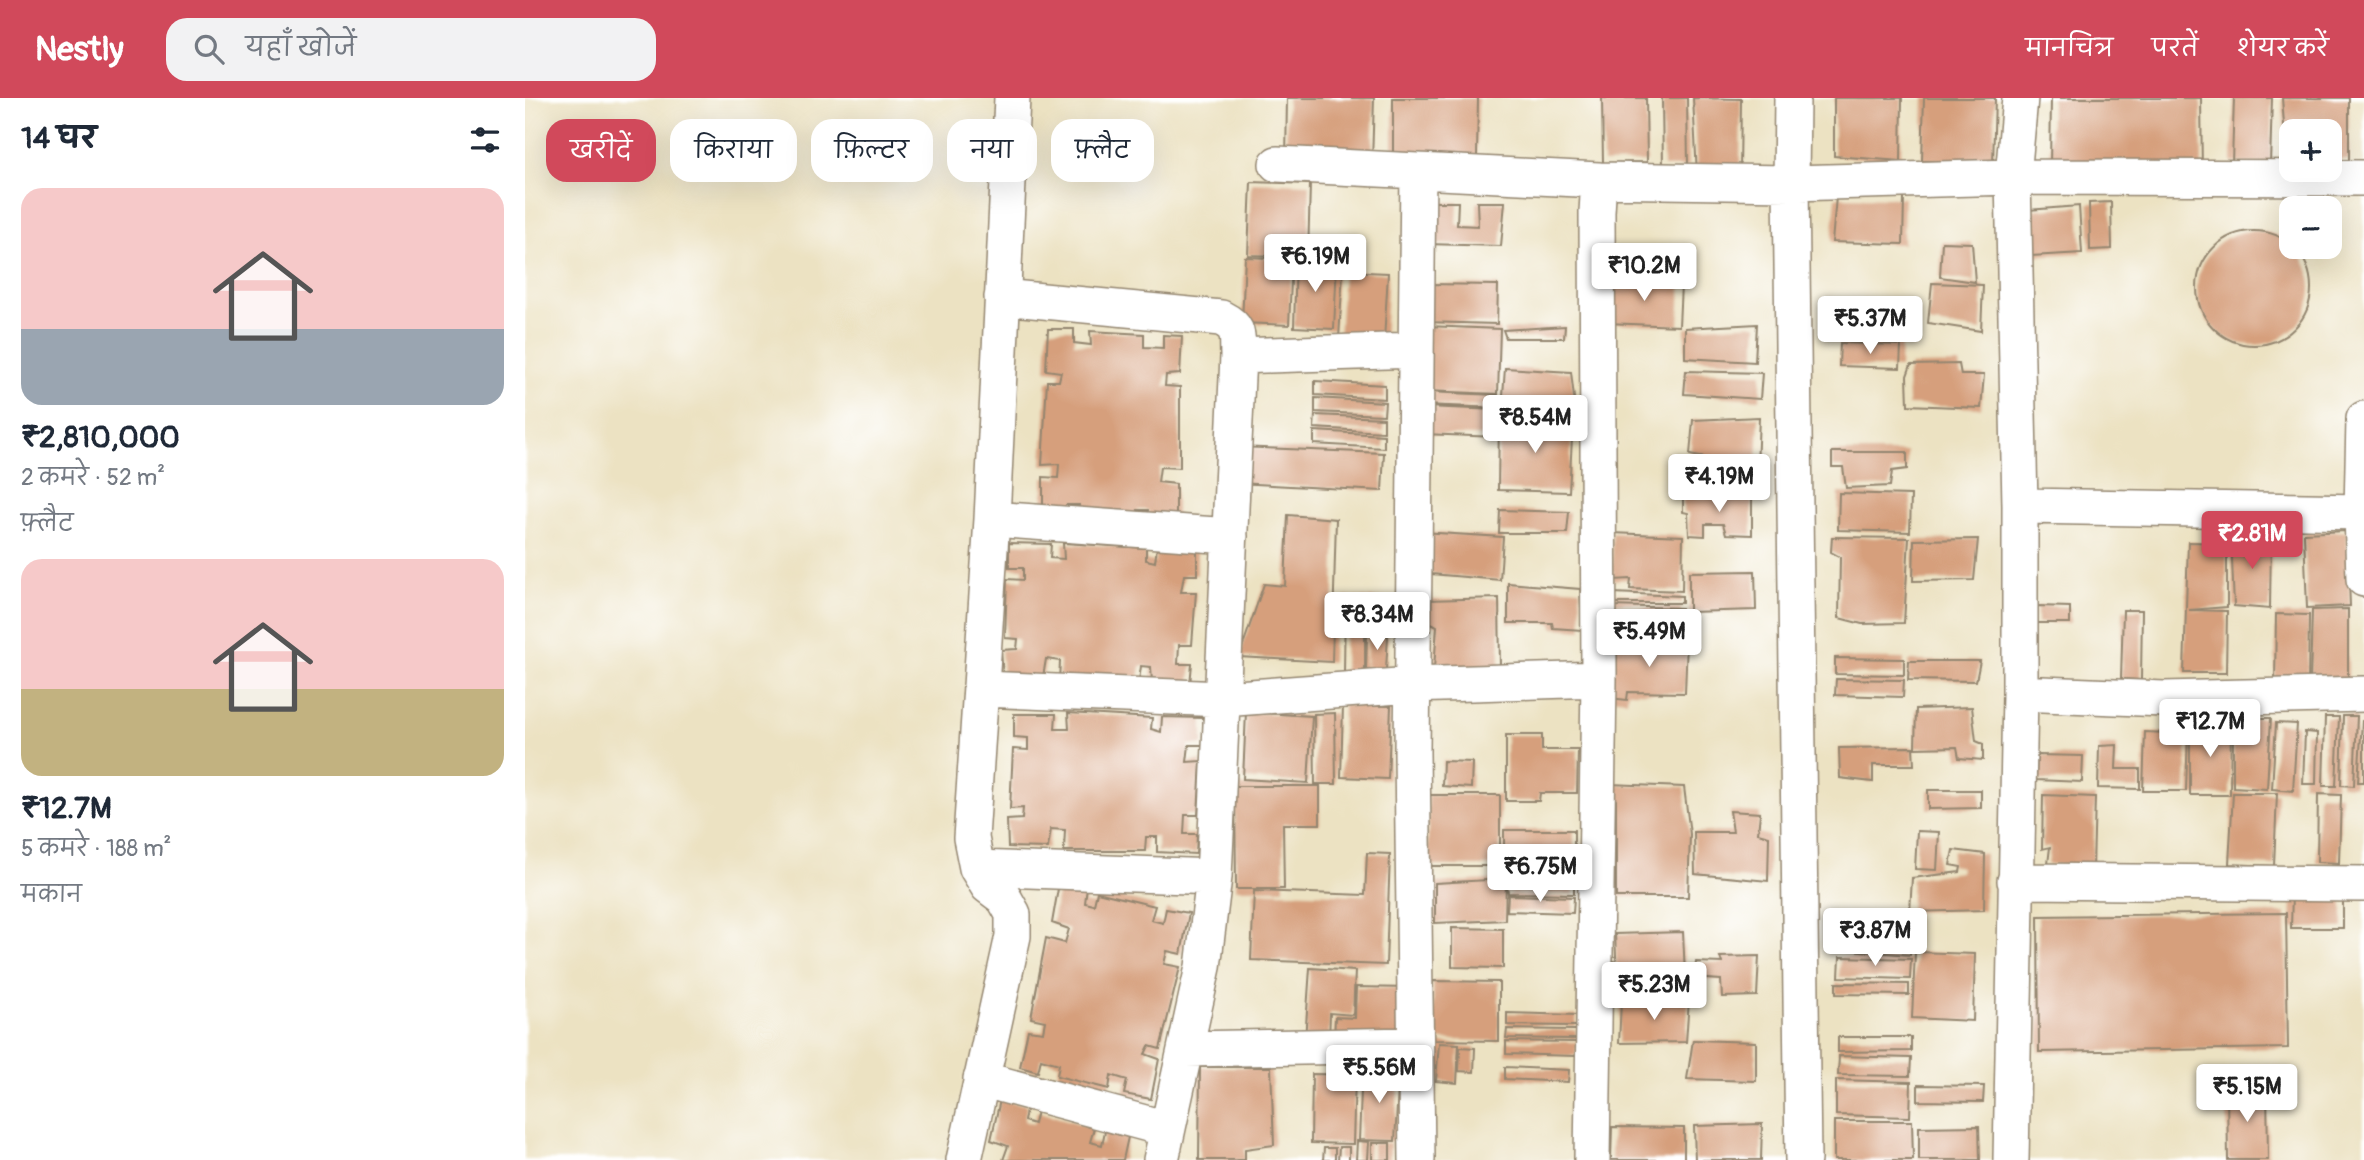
<!DOCTYPE html>
<html lang="hi">
<head>
<meta charset="utf-8">
<style>
	:root { --surface:#fff; --page:#f2f2f3; --text:#1f2937; --muted:#747a83; --accent:#d1495b }
	body { margin:0; font-family:Pangolin,"Playpen Sans Deva",sans-serif; background:var(--page); color:var(--text); height:100vh; display:flex; flex-direction:column; font-size:26px; white-space:nowrap }
	* { box-sizing:border-box; margin:0 }
	p { font-size:23px; color:var(--muted) }
	.icon { flex:none; width:38px; height:38px; fill:none; stroke:currentColor; stroke-width:2; stroke-linecap:round; stroke-linejoin:round }
	.map { position:relative; flex:1; overflow:hidden }
	.sheet { display:flex; flex-direction:column; background:var(--surface); width:525px }
	.sheet>* { flex:none }
	.hud { position:absolute; left:21px; top:21px; width:665px; height:63px; display:flex; gap:14px }
	.tools { position:absolute; left:1754px; top:21px; display:grid; gap:14px }
	.tools a { display:grid; place-items:center; width:63px; height:63px; border-radius:14px; background:var(--surface); box-shadow:0 7px 28px #0002; font-size:35px }
	.price { position:absolute; translate:-50% -60px; padding:0 16px; border-radius:7px; background:#fff; color:#222; font-size:23px; line-height:46px; filter:drop-shadow(0 2px 4px #0008) }
	.price::after { content:''; position:absolute; left:50%; top:42px; width:21px; height:16px; margin-left:-10px; background:inherit; clip-path:polygon(0 0,100% 0,50% 100%) }
	.price.current { background:var(--accent); color:#fff }
	ul { padding:0; list-style:none }
	li { display:grid; align-content:center; gap:14px; height:371px; padding:0 21px }
	li span { display:grid; place-items:center; height:217px; border-radius:21px; color:#555 }
	li>.icon { margin-inline-start:auto }
	span .icon { width:126px; height:126px; fill:#fffc; stroke-width:1 }
	li b { font-size:30px }
	h2 { display:flex; justify-content:space-between; align-items:center; height:84px; padding:0 21px; font-size:30px }
	.chip { padding:0 24px; border-radius:21px; background:var(--surface); box-shadow:0 7px 28px #0002; font-size:24px; line-height:63px }
	.chip.current { background:var(--accent); color:#fff }
	header { display:flex; align-items:center; gap:42px; box-sizing:border-box; height:98px; padding:0 35px; background:var(--accent); color:#fff }
	header strong { font-size:33px }
	nav { display:flex; gap:38px; margin-inline-start:auto; font-size:24px }
	.search { width:490px; height:63px; background:var(--page); display:flex; align-items:center; gap:18px; box-sizing:border-box; padding:0 24px; border-radius:21px; color:var(--muted); font-size:26px }
	main { display:flex; flex:1; min-height:0 }
	.map>svg:first-child { display:block }
	.building { fill:#d69f7c }
	.lines { fill:none; stroke-linecap:round; stroke-linejoin:round }
	.street-casing { stroke:#948670; stroke-width:38 }
	.street { stroke:#fff; stroke-width:35 }
</style>
</head>
<body>
<header>
<strong>Nestly</strong>
<div class="search"><svg class="icon" aria-label="search" viewBox="0 0 24 24"><circle cx="10" cy="10" r="6"/><path d="M15 15l6 6"/></svg>यहाँ खोजें</div>
<nav><a>मानचित्र</a><a>परतें</a><a>शेयर करें</a></nav>
</header>
<main>
<section class="sheet">
<h2>14 घर<svg class="icon" aria-label="filters" viewBox="0 0 24 24"><path d="M4 7h16M4 17h16"/><circle cx="9" cy="7" r="2"/><circle cx="15" cy="17" r="2"/></svg></h2>
<ul>
<li><span style="background:linear-gradient(#f6c9c9 65%,#9aa5b1 0)"><svg class="icon" aria-label="home" viewBox="0 0 24 24"><path d="M3 11l9-7 9 7M6 9v11h12V9"/></svg></span><div><b>₹2,810,000</b><p>2 कमरे · 52 m²</p><p>फ़्लैट</p></div></li>
<li><span style="background:linear-gradient(#f6c9c9 60%,#c2b280 0)"><svg class="icon" aria-label="home" viewBox="0 0 24 24"><path d="M3 11l9-7 9 7M6 9v11h12V9"/></svg></span><div><b>₹12.7M</b><p>5 कमरे · 188 m²</p><p>मकान</p></div></li>
</ul>
</section>
<div class="map">
<svg width="1839" height="1062" viewBox="0 0 1839 1062">
	<rect width="100%" height="100%" fill="#fff"/>
	<filter id="ink" filterUnits="userSpaceOnUse"><feTurbulence type="fractalNoise" baseFrequency=".0143" numOctaves="2"/><feDisplacementMap in="SourceGraphic" scale="14" xChannelSelector="R" yChannelSelector="G"/><feConvolveMatrix kernelMatrix="1 2 1 2 8 2 1 2 1" color-interpolation-filters="sRGB"/></filter>
	<filter id="wash" filterUnits="userSpaceOnUse"><feTurbulence type="fractalNoise" baseFrequency=".00686" numOctaves="4" result="noise"/><feDisplacementMap in="SourceGraphic" scale="28" xChannelSelector="R" yChannelSelector="G"/><feGaussianBlur stdDeviation="1.57" result="paint"/><feColorMatrix in="noise" values="0 0 0 0 0 0 0 0 0 0 0 0 0 0 0 0 0 1.4 0 .05"/><feComposite in="paint" operator="in"/></filter>
	<g filter="url(#wash)">
		<rect width="100%" height="100%" fill="#ece2c2"/>
		<g id="blocks">
			<path class="building" d="M762 0H849L847 64 761 63Z
				M868 0H953L952 58H868Z
				M1077 0H1121L1122 64 1078 65Z
				M1137 0H1162L1163 69H1138Z
				M1168 0 1216 1 1215 76 1172 77Z
				M1309 0H1377L1376 63 1309 58Z
				M1399 0H1470L1468 66 1397 63Z
				M1526 0H1676L1677 73 1525 69Z
				M1709 0H1747L1745 66 1707 65Z
				M1757 0H1824V62L1804 63V33H1766V65H1762Z
				M726 84 785 86 783 159 723 157Z
				M1311 99 1379 100 1378 146 1307 144Z
				M902 104H933L932 127 953 128 952 104H980L976 148 901 146Z
				M1586 104 1587 151 1565 152 1564 105Z
				M1554 108 1557 155 1506 158 1503 112Z
				M1672 190a57 57 0 1 1 114 0a57 57 0 1 1-114 0Z
				M1417 144 1447 145 1450 184 1415 179Z
				M720 159 767 161 764 227 717 225Z
				M771 162 812 163 809 231 769 229Z
				M818 173 863 175 859 243 814 240Z
				M1083 183 1156 186 1154 228 1082 225Z
				M1407 185 1458 187 1456 233 1403 225Z
				M900 186 973 187 972 226 900 224Z
				M1232 226 1230 264 1160 260V230Z
				M902 228 975 231 973 296 900 293Z
				M1040 228 1039 240H981L978 232Z
				M523 231H549V245L566 247 565 233 619 236V249L638 250V237L657 238 655 276 641 277 640 288 655 289V370L635 369 633 384 651 386V426L624 428 623 412H613V424L553 422 554 407H542V421H518V379L533 380 534 366 517 367 522 283H534L536 274 521 272Z
				M1315 245 1376 247 1375 270 1314 268Z
				M1434 266 1436 277H1459L1456 310 1383 307 1382 278 1386 267Z
				M980 270 1046 274 1051 317 977 312Z
				M1161 273 1237 275 1235 301 1159 296Z
				M790 283 860 287V301L790 297Z
				M900 294 973 297V310L899 307Z
				M790 300 860 304 859 317 790 314Z
				M900 309 972 312 971 339 899 336Z
				M790 317 859 320V334L789 330Z
				M1234 319 1232 370 1165 357 1168 322Z
				M974 320 1048 323 1044 394 973 392Z
				M789 333 859 337V350L789 346Z
				M714 349 859 355 857 393 712 385Z
				M1307 354H1382V371L1367 373 1365 388 1321 390 1318 369H1307Z
				M1314 395 1386 397 1385 434 1313 432Z
				M1158 399 1227 400V437L1201 436 1198 426H1180V438L1164 437 1163 415 1158 414Z
				M975 412 1044 414 1042 435H974Z
				M763 417 811 421 807 564 714 559 739 486 760 488Z
				M1822 433 1825 508 1782 510 1779 435Z
				M896 434 978 439 975 482 906 476Z
				M1087 435 1158 438 1157 493 1105 491 1106 481 1088 482Z
				M1706 438H1746L1745 511 1709 508Z
				M1307 439 1384 440 1379 525 1337 526 1314 520 1315 459 1306 454Z
				M1453 441 1449 482 1388 483 1389 442Z
				M1663 444 1702 445V509L1664 512 1702 513 1701 575H1659Z
				M484 445 526 446 525 460 539 461 538 445 621 450V462L630 464 632 449 672 451V477H659L656 494H671L667 547H654L653 566H667L665 586 627 584 626 569 616 568 614 583H534L535 563 521 561 518 579H478L476 552 492 551 493 541 480 540 482 481 498 482V470H484Z
				M1230 473 1231 512 1164 514V474Z
				M983 485 1055 491 1057 532 1028 530 1027 525H983Z
				M1088 495 1157 498V505H1087Z
				M820 499 867 501 866 535 840 534V576H819Z
				M974 500 975 570 909 571 912 528 901 522 902 502Z
				M1086 508 1156 510V522L1086 521Z
				M1512 508 1545 509V525H1512Z
				M1823 511V585L1785 586 1787 512Z
				M1598 512H1617L1616 582 1596 581Z
				M1751 516 1784 517 1783 586 1750 585Z
				M1088 525 1157 526V539L1087 540Z
				M842 537 863 538 861 571 841 572Z
				M1162 542 1160 595 1103 594 1102 602 1084 600 1089 547Z
				M1310 560 1379 561V577L1310 576Z
				M1384 563H1455L1451 583 1383 582Z
				M1311 581 1379 582 1378 599 1310 597Z
				M818 607 866 608 863 681 816 679Z
				M1447 609 1451 643 1458 646V662L1434 660 1432 649 1390 650 1391 611Z
				M721 614 787 618 783 685 718 681Z
				M543 615 627 620 626 631 636 634 637 619 678 620V647H664L662 664 676 663 673 717H660L659 736H672L671 756 632 754V739H621L620 753H539L540 732 526 731 523 750 483 749 482 722 497 721 498 710 485 711 488 651 503 652V640L489 639V616H531L530 631H544Z
				M810 615 811 686H790L789 616Z
				M1818 618H1832L1829 688 1816 687Z
				M1800 619H1814L1811 688H1798Z
				M1708 620H1746L1742 691 1708 689Z
				M1837 623H1839V684H1833Z
				M1751 625 1772 626 1768 693 1747 691Z
				M1665 626H1706L1705 697H1665Z
				M1642 633 1663 634 1661 693H1618L1620 634 1642 635Z
				M1780 634 1792 635 1791 686H1778Z
				M981 637H1017V652H1053L1052 695H1015L1014 703H981Z
				M1592 647 1591 671H1615V691L1573 690 1574 648Z
				M1388 649 1389 667H1348V684L1315 680 1314 650Z
				M1512 657 1558 658 1557 684 1511 682Z
				M918 663 947 664 946 690 917 688Z
				M1084 686 1159 689 1165 736 1163 799H1091V702L1085 698Z
				M710 688H795V726H758L759 791H711Z
				M1403 692H1456V710L1403 711Z
				M1708 695H1752L1749 768 1704 766Z
				M1793 696 1816 697 1814 765 1792 764Z
				M903 697H975V768H903Z
				M1518 697 1570 699 1568 770 1523 766 1525 749 1517 751Z
				M1205 713 1235 715 1233 735 1244 738 1243 783 1170 776 1169 734H1208Z
				M979 732H1049V752L979 753Z
				M1392 733 1414 734 1412 772 1390 771Z
				M1428 752 1460 756 1459 812 1385 814 1387 780 1435 774 1436 769 1425 767Z
				M978 754 1050 755 1049 776 977 775Z
				M842 755 865 756 861 867 726 862 729 793 840 797Z
				M981 776 1049 777V796L983 795Z
				M981 781 980 822 910 825V785Z
				M534 785 562 789 560 805 569 807 572 794 630 808 626 822 638 825 641 811 664 815 656 856 642 853 639 866 655 869 635 951 624 948 620 956 634 961 626 1001 599 996 602 982 586 977 584 991 532 978 534 966 516 961 513 974 495 969 503 932 518 934 520 923 506 920 521 840 540 845 544 831 527 825Z
				M1767 796H1818V830H1766Z
				M983 797 1049 799 1048 815 982 813Z
				M1761 815 1763 950 1514 954 1513 818Z
				M1314 818 1391 822 1390 839 1313 835Z
				M927 830 978 831V870L927 869Z
				M1158 834 1160 877 1092 879 1090 836Z
				M1312 839 1386 845 1385 857 1311 851Z
				M1390 854 1450 856 1448 923 1387 920Z
				M1234 858 1232 898 1197 899 1196 882 1168 880 1171 864 1197 865 1195 859Z
				M1315 859 1386 861 1385 881 1314 879Z
				M785 870 830 873 828 917 805 915 804 943 780 942Z
				M908 883 974 884V943L908 942Z
				M1311 885 1384 886V897L1311 896Z
				M831 889 885 890 883 947 809 945 810 919 830 920Z
				M1164 902 1161 944 1094 945 1096 904Z
				M982 915 1052 917 1051 928 982 927Z
				M982 931 1051 932V941L981 940Z
				M1313 939H1386V953L1313 954Z
				M1168 942 1231 944V983L1162 981Z
				M981 943 1052 944 1051 958 981 956Z
				M914 945 934 946 932 985 911 983Z
				M935 949 950 950 949 974 934 973Z
				M1314 958 1386 960 1385 978 1313 977Z
				M675 969H746L749 1047 720 1051V1062H674Z
				M980 969 1044 972 1043 984 980 981Z
				M837 970 874 972 870 1043 834 1042Z
				M787 976 830 977 828 1046 786 1045Z
				M1311 982 1386 984 1385 1019 1311 1017Z
				M1393 987 1459 988 1458 1004 1393 1003Z
				M1702 990H1742L1743 1062H1703Z
				M475 1002 502 1007 499 1023 509 1026 512 1013 569 1030 565 1044 577 1047 580 1033 603 1039 598 1062H478L483 1048 466 1042Z
				M1309 1023H1387L1388 1062H1309Z
				M1237 1026 1236 1062H1170L1169 1028Z
				M1454 1028 1455 1062H1394V1029Z
				M1087 1029 1159 1030V1062H1086Z
				M832 1043 844 1044 843 1062H831Z
				M847 1045H865V1062H847Z
				M814 1049H824V1062H813Z
				M799 1050H810V1062H798Z"/>
		</g>
	</g>
	<g filter="url(#ink)">
		<use href="#blocks" fill-opacity="0" stroke="#948670" stroke-width="2"/>
		<g class="lines">
			<g class="street-casing">
				<path id="street" d="M1267 0 1266 85 1278 1062
					M752 66 1074 82 1266 85 1488 79 1495 0
					M477 199 696 220C716 230 712 238 713 258L689 779 678 869 636 1062
					M713 258 891 252
					M1839 321 1837 414 1839 481
					M1495 408 1837 414
					M467 421 705 438
					M456 591 698 601 887 587 1074 581
					M1495 595 1639 601 1839 596
					M452 770 689 779
					M1490 783 1839 786
					M661 951 890 947
					M456 981 642 1031
					M439 1062 488 838V816L479 800 463 788 452 770 446 740 467 421 487 0
					M892 1062 887 654 893 73
					M1067 1062 1074 581 1072 114 1074 82
					M1486 1062 1495 595V408L1488 79 1839 80"/>
			</g>
			<use href="#street" class="street"/>
		</g>
	</g>
</svg>
<div class="tools">
<a>+</a>
<a>−</a>
</div>
<b class="price" style="left:790px;top:196px">₹6.19M</b>
<b class="price" style="left:1119px;top:205px">₹10.2M</b>
<b class="price" style="left:1345px;top:258px">₹5.37M</b>
<b class="price" style="left:1010px;top:357px">₹8.54M</b>
<b class="price" style="left:1194px;top:416px">₹4.19M</b>
<b class="price current" style="left:1727px;top:473px">₹2.81M</b>
<b class="price" style="left:852px;top:554px">₹8.34M</b>
<b class="price" style="left:1124px;top:571px">₹5.49M</b>
<b class="price" style="left:1685px;top:661px">₹12.7M</b>
<b class="price" style="left:1015px;top:806px">₹6.75M</b>
<b class="price" style="left:1350px;top:870px">₹3.87M</b>
<b class="price" style="left:1129px;top:924px">₹5.23M</b>
<b class="price" style="left:854px;top:1007px">₹5.56M</b>
<b class="price" style="left:1722px;top:1026px">₹5.15M</b>
<div class="hud">
<a class="chip current">खरीदें</a>
<a class="chip">किराया</a>
<a class="chip">फ़िल्टर</a>
<a class="chip">नया</a>
<a class="chip">फ़्लैट</a>
</div>
</div>
</main>
</body>
</html>
